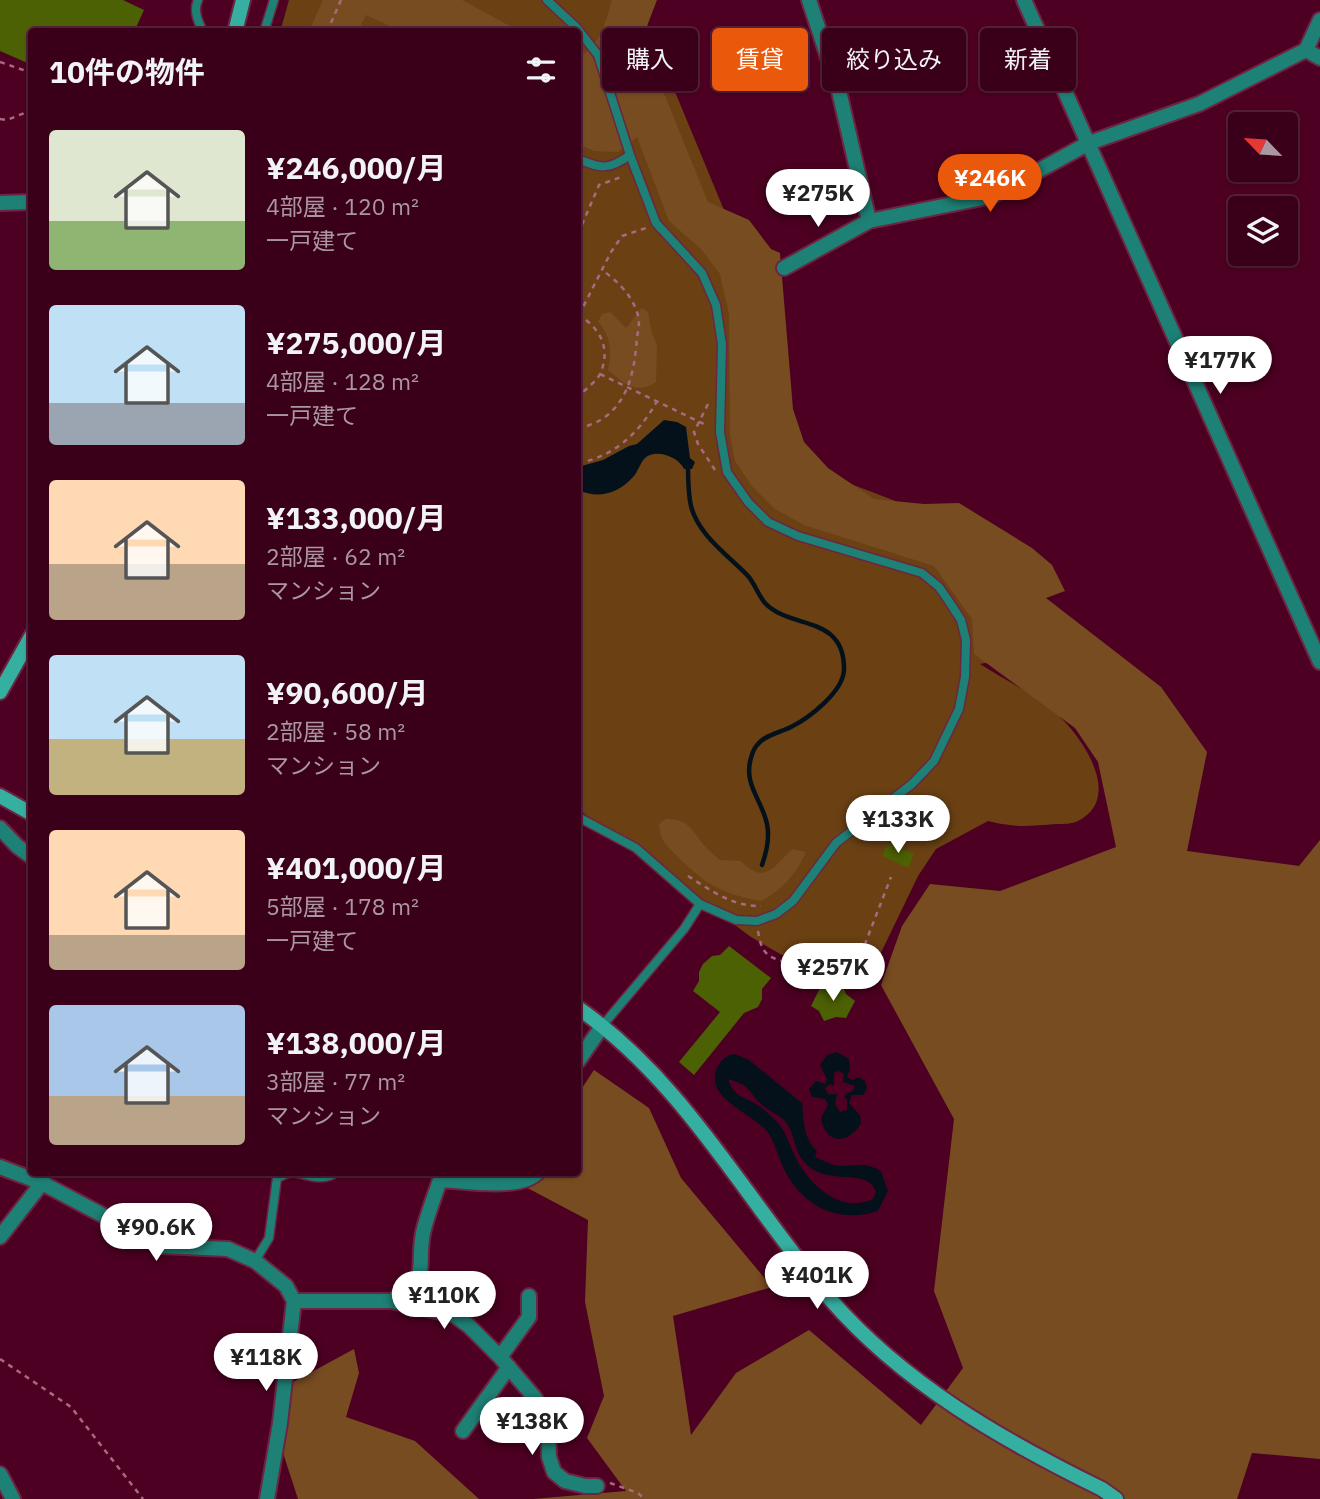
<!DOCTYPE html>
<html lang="ja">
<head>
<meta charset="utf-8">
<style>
	:root { --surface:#3a001a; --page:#450f27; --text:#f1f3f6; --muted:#ab97a2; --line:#542239; --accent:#ea580c }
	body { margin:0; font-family:"IBM Plex Sans","Noto Sans JP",sans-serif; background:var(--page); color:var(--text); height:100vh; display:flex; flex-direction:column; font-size:26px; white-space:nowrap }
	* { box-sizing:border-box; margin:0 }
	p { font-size:23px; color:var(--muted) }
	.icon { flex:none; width:38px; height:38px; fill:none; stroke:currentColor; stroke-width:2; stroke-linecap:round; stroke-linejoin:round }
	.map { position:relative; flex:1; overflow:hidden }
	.details { position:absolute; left:28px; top:28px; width:553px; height:1148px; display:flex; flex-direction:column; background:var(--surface); border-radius:7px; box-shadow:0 2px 5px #0004,0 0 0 2px var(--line) }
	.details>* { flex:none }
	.hud { position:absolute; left:602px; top:28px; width:612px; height:63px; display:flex; gap:14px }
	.needle { width:46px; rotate:295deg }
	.fabs { position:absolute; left:1228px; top:112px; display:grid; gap:14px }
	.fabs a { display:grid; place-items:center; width:70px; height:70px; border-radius:7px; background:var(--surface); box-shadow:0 2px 5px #0004,0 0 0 2px var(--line); font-size:35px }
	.price { position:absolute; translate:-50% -60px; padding:0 16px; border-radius:24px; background:#fff; color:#222; font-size:23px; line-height:46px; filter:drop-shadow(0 2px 4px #0008) }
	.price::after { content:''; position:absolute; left:50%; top:42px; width:21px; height:16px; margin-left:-10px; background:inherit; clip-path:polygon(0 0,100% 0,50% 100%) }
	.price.on { background:var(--accent); color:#fff }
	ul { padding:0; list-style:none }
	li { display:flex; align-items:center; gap:21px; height:175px; padding:0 21px }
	li span { display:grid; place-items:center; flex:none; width:196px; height:140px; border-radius:7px; color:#555 }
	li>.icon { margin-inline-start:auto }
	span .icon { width:84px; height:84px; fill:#fffc; stroke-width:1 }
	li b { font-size:30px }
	h2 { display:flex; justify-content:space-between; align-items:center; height:84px; padding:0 21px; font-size:30px }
	.chip { padding:0 24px; border-radius:7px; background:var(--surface); box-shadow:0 2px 5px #0004,0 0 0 2px var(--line); font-size:24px; line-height:63px }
	.chip.on { background:var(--accent); color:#fff }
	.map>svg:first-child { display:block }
	.green { fill:#6b4114 }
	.forest { fill:#784c21 }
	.water { fill:#05111a; fill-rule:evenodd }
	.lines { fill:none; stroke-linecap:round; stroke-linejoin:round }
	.stream { stroke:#05111a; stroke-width:4.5 }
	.building { fill:#4c6004 }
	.lane-casing { stroke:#6c2542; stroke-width:11 }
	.street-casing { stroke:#6c2542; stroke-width:18 }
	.secondary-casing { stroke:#6c2542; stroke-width:18 }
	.path { stroke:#a86a80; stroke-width:2.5; stroke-dasharray:5 5; stroke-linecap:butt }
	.lane { stroke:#1e8175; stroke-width:8 }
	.street { stroke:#1e8175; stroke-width:14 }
	.secondary { stroke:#35afa0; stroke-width:14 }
</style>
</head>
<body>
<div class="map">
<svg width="1320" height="1499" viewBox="0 0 1320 1499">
	<rect width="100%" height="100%" fill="#4d0022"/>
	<path class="green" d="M289 0H637L748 268 801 465 969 529 1011 658 980 664C1008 682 1041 697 1064 721 1087 745 1121 799 1078 821 1072 824 1063 824 1057 824 1029 826 1016 828 988 821L936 849 918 876 876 963 832 984 751 937 578 809V32H280Z"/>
	<path class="forest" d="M323 0H462L519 31H401L366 15 358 31H309Z
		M612 0H657L642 39 708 202 749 220 771 249 780 253 793 409 804 442 828 468 874 499 924 504 959 503 1032 548 1052 565 1065 591 1046 598 1161 687 1207 752 1187 851 1299 866 1320 840V1459L1252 1453 1237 1499H533L626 1491 587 1438 604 1396 585 1302 588 1220 518 1183 525 1173 578 1172V1094L594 1070 649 1108 681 1178 772 1287 673 1316 691 1435 736 1373 809 1330 921 1425 963 1368 934 1291 954 1119 881 985 902 926 930 884 1000 891 1116 847 1098 762 1075 728 974 654 972 619 934 566 804 525 775 509 752 486 735 461 730 435 729 314 720 274 701 249 669 221 637 137 618 152 594 151 578 144V129L583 117 578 114V57C600 47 606 21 612 0Z
		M642 308 648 312 652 334 657 345 656 382C637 395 624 384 608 370 612 352 611 336 598 322L602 314 610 312 626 328Z
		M666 819C688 819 690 828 703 844 708 850 714 855 720 860L741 861C764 885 773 868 792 849L806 852C796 874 783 889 762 901 722 894 706 885 677 856 665 843 661 842 659 824Z
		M354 1349 359 1373 346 1417 415 1441 479 1499H298L284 1456 282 1388Z"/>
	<path class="water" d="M664 420 677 422 686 427 690 458 695 462 692 469H684C679 457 656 448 645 458 640 463 638 472 633 477 618 494 598 499 578 490V467L603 460 629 446 637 444Z
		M837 1052 849 1059 850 1069 847 1077 852 1080 859 1077 865 1081 867 1088 863 1095H852L849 1103 860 1115 861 1123C849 1145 825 1145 821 1118L828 1105 825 1099 812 1097 809 1089 816 1081 825 1084 827 1079 820 1065 827 1055ZM839 1071 844 1074 843 1082 855 1086 853 1091 846 1094 844 1098 847 1099V1110L840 1112 835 1104 837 1094H828L825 1088 830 1084 834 1086V1073Z
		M735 1054 749 1060 802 1103C804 1121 803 1138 817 1151L815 1157C824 1161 833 1166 842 1166 860 1166 864 1162 881 1171L888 1191 878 1211C838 1224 803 1207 784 1169 778 1157 776 1145 769 1134 755 1113 701 1099 718 1066 722 1059 727 1055 735 1054ZM728 1079C750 1085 748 1091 761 1104 769 1112 781 1114 787 1124 795 1135 794 1152 805 1163 829 1188 867 1166 876 1192L873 1199C841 1214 810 1186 796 1158 790 1147 787 1134 779 1124 773 1118 766 1111 759 1106 745 1096 734 1098 728 1079Z"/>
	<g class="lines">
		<path class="stream" d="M688 464C688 478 688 493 691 506 698 535 729 556 748 576 755 584 758 595 765 603 790 630 845 614 844 670 843 692 809 718 791 727 781 732 765 735 758 744 755 747 752 754 751 758 743 784 762 800 767 824 770 838 767 851 762 865"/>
	</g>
	<path class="building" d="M0 0H123L144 10 134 32H32V65L0 51Z
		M888 843 914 854 908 868 882 856Z
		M729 946 771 978 762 989V999L758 1007 744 1013 694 1075 679 1062 720 1012 693 991 699 981V972L703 964 712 956 720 955Z
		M842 985 846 994 855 1001 846 1018 836 1017 824 1021 819 1011 811 1006 820 988 828 989Z"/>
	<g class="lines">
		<g class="lane-casing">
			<path id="lane" d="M198 0C193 11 198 21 203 32
				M547 0 576 27 598 55 630 155 656 223 702 273 716 305 722 344 720 432 727 472 748 502 768 522 798 536 922 573 939 587 950 603 961 620 966 640 965 677 959 709 934 761 912 784 836 843 793 901 776 914 757 921 736 920 700 904 636 848 578 817
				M264 32 274 0
				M578 159C601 169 609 170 630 155
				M603 1025 684 929 700 904
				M294 1172C307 1175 325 1182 336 1172
				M255 1261 269 1238 277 1178 290 1172"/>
		</g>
		<g class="street-casing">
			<path id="street" d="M809 0 839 91 869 221
				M1024 0 1320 662
				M1306 50 1320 58
				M0 203 32 202
				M784 268 869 221 992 196 1089 143 1199 104 1306 50 1320 20
				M0 828 17 846 32 857
				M578 1061 603 1025
				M0 1167 42 1183 161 1246 228 1249 255 1261 286 1286 294 1301 280 1423 267 1499
				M0 1237 42 1183V1174
				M294 1301H391L454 1315 469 1326 500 1357 535 1398 548 1424 549 1457 554 1472 565 1481 585 1486H597
				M391 1301C432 1280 416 1270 423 1233 427 1215 434 1198 440 1180 464 1181 521 1191 538 1172
				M500 1357 529 1317V1296
				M463 1431 509 1367
				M0 1474 13 1499"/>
		</g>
		<g class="secondary-casing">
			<path id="secondary" d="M235 32 243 0
				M0 692 32 635
				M0 796 32 814
				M578 1008C685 1082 746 1201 830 1299 904 1384 1002 1440 1102 1489L1116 1499"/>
		</g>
		<path class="path" d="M327 32 341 0
			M0 62 32 73
			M0 119 7 120 32 110
			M578 234 599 185 624 176
			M578 314C599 328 611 346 601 372 598 380 588 387 582 393L578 395
			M579 315 611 252 622 236 646 228
			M600 374 708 426
			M708 404 694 432 698 444 715 470
			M578 430C585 426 595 424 602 419 630 401 635 366 637 337 638 332 639 326 639 321 636 299 619 282 602 270
			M578 463C614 457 640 432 657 401
			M688 876C710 890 733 907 761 906
			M758 931C761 949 764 956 782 961 791 956 802 950 813 950 837 950 844 965 865 944L891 877
			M0 1359 71 1407 143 1499
			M610 1483 638 1493 644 1499"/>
		<use href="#lane" class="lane"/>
		<use href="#street" class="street"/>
		<use href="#secondary" class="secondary"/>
	</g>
</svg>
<div class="fabs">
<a><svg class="needle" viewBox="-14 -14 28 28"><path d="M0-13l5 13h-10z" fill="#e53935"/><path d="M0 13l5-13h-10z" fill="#ab97a2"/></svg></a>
<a><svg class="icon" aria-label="layers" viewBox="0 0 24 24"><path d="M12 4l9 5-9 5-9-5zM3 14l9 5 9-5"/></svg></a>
</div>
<b class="price on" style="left:990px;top:214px">¥246K</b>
<b class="price" style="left:818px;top:229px">¥275K</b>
<b class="price" style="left:1220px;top:396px">¥177K</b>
<b class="price" style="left:898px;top:855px">¥133K</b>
<b class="price" style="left:833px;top:1003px">¥257K</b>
<b class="price" style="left:156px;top:1263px">¥90.6K</b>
<b class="price" style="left:817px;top:1311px">¥401K</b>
<b class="price" style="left:444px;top:1331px">¥110K</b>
<b class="price" style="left:266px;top:1393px">¥118K</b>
<b class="price" style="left:532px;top:1457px">¥138K</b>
<div class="hud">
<a class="chip">購入</a>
<a class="chip on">賃貸</a>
<a class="chip">絞り込み</a>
<a class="chip">新着</a>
</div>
<section class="details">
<h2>10件の物件<svg class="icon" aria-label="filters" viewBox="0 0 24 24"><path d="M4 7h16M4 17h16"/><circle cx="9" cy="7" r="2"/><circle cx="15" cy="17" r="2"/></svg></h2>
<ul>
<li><span style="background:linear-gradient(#dfe7d0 65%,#8fb573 0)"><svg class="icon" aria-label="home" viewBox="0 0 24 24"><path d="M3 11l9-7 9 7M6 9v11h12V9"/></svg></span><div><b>¥246,000/月</b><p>4部屋 · 120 m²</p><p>一戸建て</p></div></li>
<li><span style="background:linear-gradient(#bfe0f5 70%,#9aa5b1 0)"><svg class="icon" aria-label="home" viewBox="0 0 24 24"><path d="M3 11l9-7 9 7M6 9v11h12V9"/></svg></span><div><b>¥275,000/月</b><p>4部屋 · 128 m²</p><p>一戸建て</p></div></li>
<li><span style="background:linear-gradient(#ffd9b3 60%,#b9a48a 0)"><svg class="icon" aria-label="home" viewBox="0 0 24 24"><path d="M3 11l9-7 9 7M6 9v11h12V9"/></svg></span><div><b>¥133,000/月</b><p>2部屋 · 62 m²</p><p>マンション</p></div></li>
<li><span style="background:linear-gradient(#bfe0f5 60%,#c2b280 0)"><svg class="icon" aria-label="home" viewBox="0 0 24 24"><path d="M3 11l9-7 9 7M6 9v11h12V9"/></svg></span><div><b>¥90,600/月</b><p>2部屋 · 58 m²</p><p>マンション</p></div></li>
<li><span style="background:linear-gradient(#ffd9b3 75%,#b9a48a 0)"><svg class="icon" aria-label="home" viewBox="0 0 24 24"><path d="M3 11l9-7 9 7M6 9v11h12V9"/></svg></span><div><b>¥401,000/月</b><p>5部屋 · 178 m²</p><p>一戸建て</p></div></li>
<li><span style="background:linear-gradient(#a9c7e8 65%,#b9a48a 0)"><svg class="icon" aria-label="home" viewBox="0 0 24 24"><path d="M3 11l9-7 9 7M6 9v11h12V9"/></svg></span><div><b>¥138,000/月</b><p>3部屋 · 77 m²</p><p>マンション</p></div></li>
</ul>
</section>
</div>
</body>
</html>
